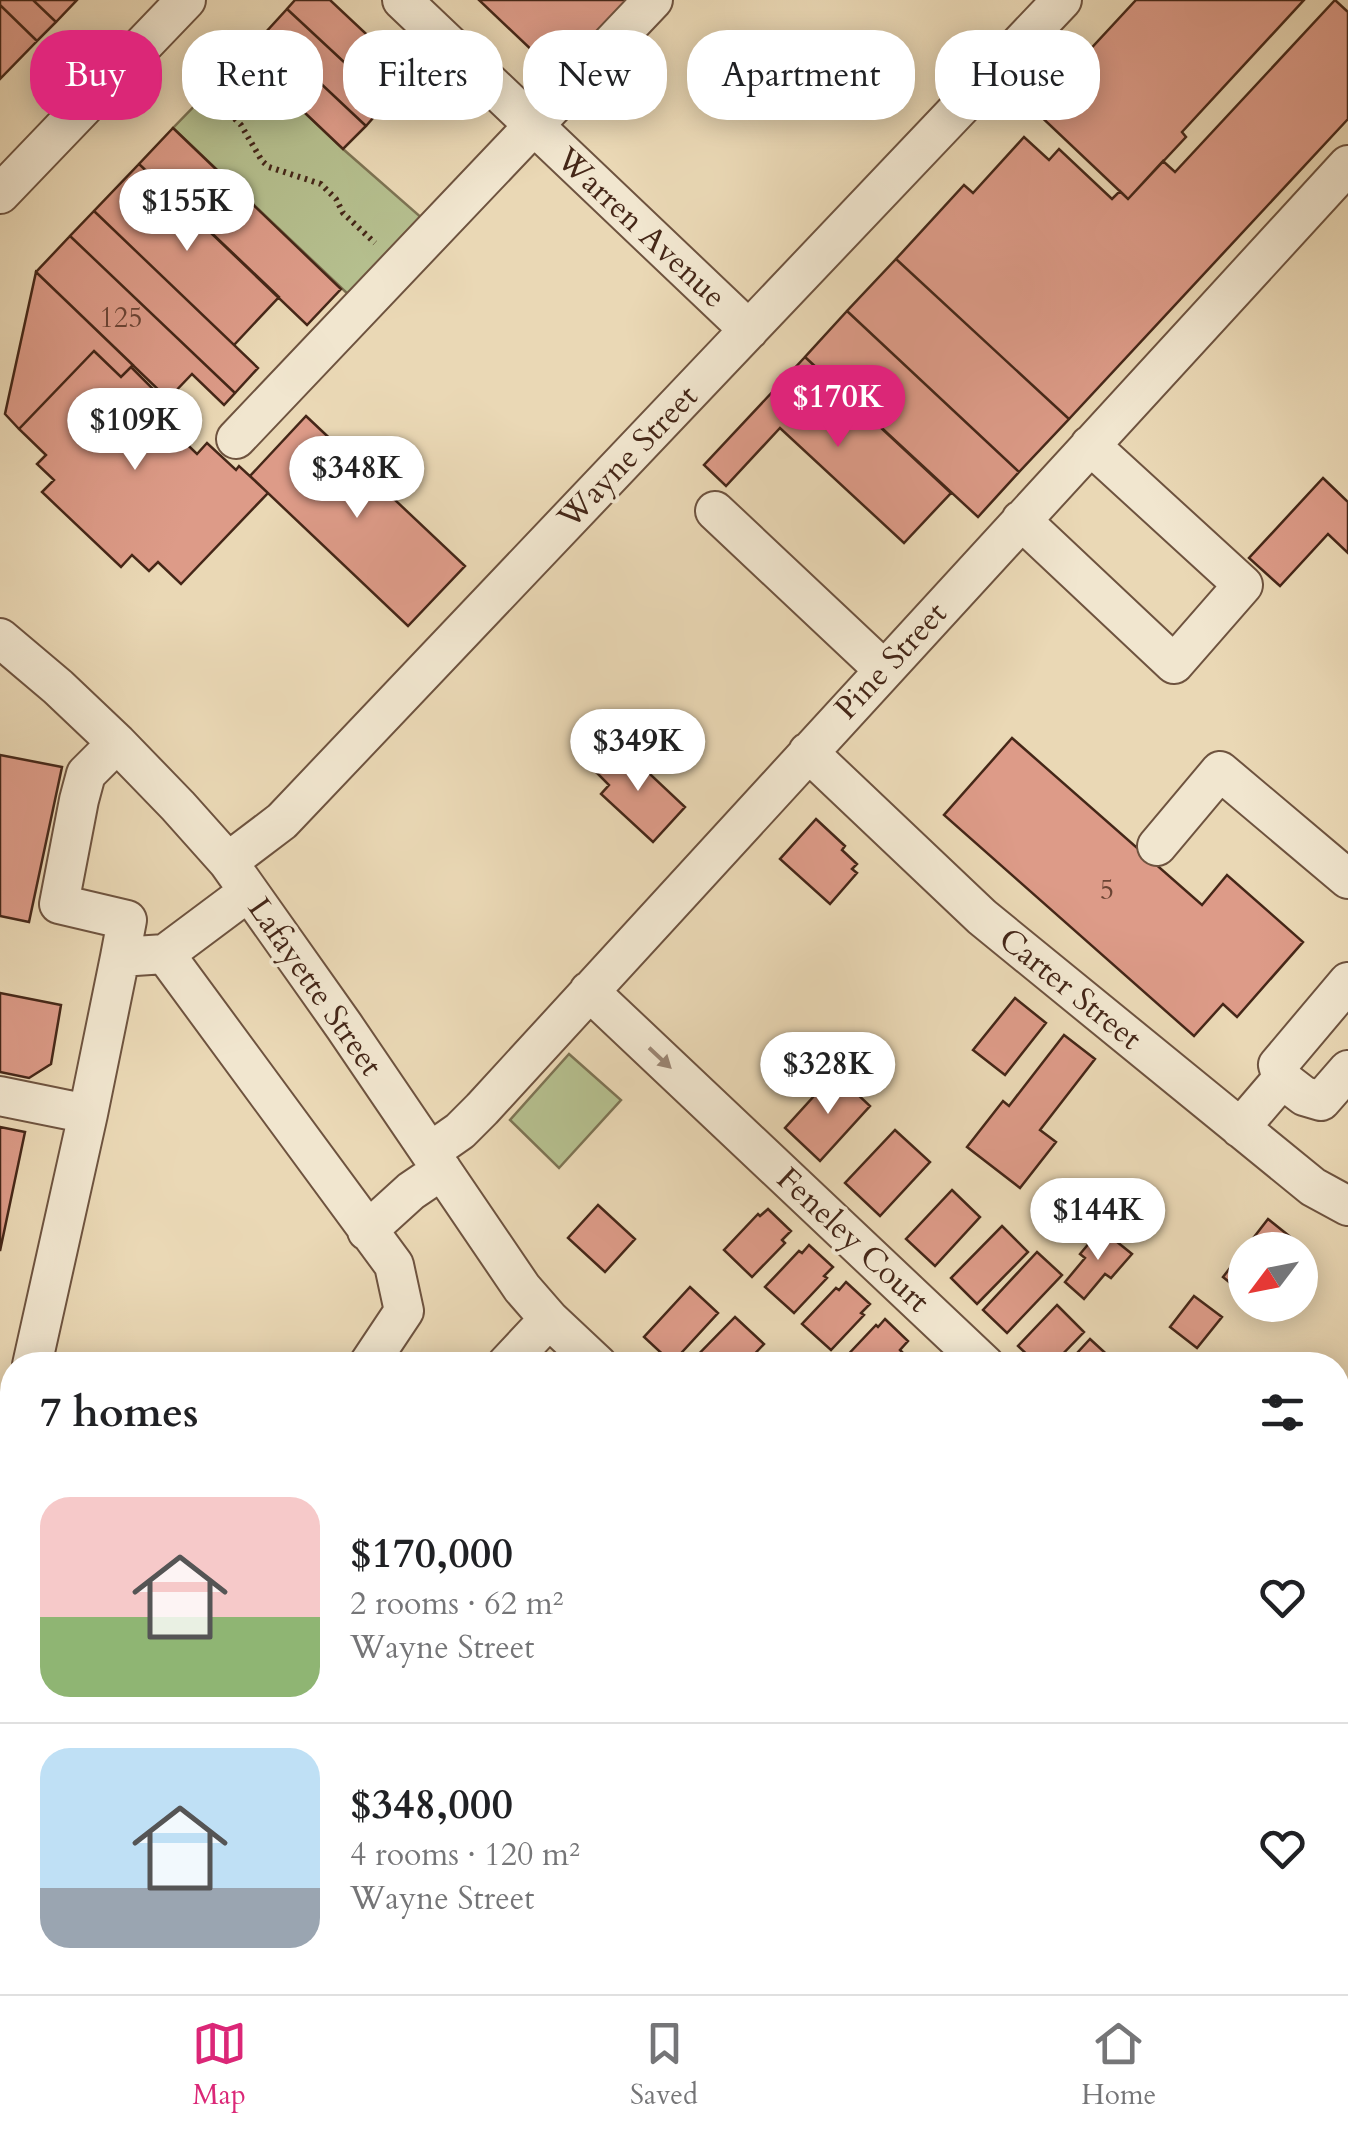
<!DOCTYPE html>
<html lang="en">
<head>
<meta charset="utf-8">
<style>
	:root { --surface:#fff; --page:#f2f2f2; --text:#202124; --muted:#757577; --line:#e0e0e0; --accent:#db2777 }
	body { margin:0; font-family:Cardo,serif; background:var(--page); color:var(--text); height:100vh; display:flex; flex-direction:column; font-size:38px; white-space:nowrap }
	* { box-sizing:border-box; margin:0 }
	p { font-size:32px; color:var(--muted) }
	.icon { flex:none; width:55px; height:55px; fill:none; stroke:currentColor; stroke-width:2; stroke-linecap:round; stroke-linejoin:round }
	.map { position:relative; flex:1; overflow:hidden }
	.details { position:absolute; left:0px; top:1352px; width:1350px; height:642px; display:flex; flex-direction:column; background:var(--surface); border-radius:40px 40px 0 0; box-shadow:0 5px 25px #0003 }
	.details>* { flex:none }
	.guide { position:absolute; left:30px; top:30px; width:1290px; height:90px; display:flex; gap:20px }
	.needle { width:65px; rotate:238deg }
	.tools { position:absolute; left:1228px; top:1232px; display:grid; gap:20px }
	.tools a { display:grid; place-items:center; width:90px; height:90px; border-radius:50%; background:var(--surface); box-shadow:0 5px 25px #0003; font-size:50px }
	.price { position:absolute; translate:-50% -85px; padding:0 22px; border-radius:35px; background:#fff; color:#222; font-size:32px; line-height:65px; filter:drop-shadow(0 2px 5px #0008) }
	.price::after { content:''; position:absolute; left:50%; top:60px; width:30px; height:22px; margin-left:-15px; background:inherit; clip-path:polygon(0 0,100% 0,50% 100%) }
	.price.current { background:var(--accent); color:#fff }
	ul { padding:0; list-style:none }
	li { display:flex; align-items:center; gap:30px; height:250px; padding:0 40px }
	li+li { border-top:2px solid var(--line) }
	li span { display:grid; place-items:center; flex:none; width:280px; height:200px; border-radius:30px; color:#555 }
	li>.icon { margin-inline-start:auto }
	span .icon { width:120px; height:120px; fill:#fffc; stroke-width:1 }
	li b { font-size:42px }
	h2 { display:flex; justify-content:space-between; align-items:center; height:120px; padding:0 40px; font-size:42px }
	.chip { padding:0 35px; border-radius:40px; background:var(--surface); box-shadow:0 5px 25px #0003; font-size:35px; line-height:90px }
	.chip.current { background:var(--accent); color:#fff }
	.dock { display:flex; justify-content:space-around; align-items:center; height:140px; border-top:2px solid var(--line); background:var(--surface); font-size:28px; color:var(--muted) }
	.dock a { display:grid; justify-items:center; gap:5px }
	.dock .current { color:var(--accent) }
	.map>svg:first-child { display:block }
	.green { fill:#b5bf8e; stroke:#7d7353; stroke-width:2.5 }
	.building { fill:#dd9b88; stroke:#452718; stroke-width:2.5 }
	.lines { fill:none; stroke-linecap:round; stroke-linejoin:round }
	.minor-casing { stroke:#6e533f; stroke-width:42 }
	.major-casing { stroke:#452718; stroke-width:55 }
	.highway-casing { stroke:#452718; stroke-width:60 }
	.path { stroke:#452718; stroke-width:6; stroke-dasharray:2.5 5; stroke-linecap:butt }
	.minor { stroke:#f1e6cf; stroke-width:38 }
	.major { stroke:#e5bc7a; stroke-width:50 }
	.highway { stroke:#e5bc7a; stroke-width:55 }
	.oneway { fill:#9b8674 }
	.labels { text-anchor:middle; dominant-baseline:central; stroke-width:8; stroke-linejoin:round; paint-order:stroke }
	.number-label { font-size:28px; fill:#6b4434 }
	.street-label { font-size:32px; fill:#452718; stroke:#f1e6cf }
</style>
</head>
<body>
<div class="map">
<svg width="1348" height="1994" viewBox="0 0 1348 1994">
	<rect width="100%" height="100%" fill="#ead8b5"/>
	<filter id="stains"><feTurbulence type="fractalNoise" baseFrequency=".002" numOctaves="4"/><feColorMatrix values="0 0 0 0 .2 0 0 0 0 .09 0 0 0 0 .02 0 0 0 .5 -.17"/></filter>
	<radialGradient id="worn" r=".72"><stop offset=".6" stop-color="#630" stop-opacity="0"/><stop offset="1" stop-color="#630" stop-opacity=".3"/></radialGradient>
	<path class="green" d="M244 55 343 149 423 219 351 297 173 128Z
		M569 1054 621 1100 559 1168 510 1120Z"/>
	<path class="building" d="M0 0H33L56 22 37 41 0 5Z
		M33 0H77L56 22Z
		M295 0H330L411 76 387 102 287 9Z
		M479 0H631L559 76Z
		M1136 0H1304L1182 132 1186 137 1128 199 1034 110Z
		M1335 0 1348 12V119L1069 419 896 259 964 185 973 193 1024 137 1049 160 1059 149 1112 199 1120 191 1128 199 1163 161 1175 172Z
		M0 5 37 41 0 79Z
		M287 9 387 102 366 126 266 32Z
		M266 32 366 126 343 149 244 55Z
		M173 128 341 289 307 325 139 164Z
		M139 164 279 297 234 345 94 211Z
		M94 211 258 368 235 393 70 236Z
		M70 236 235 393 224 405 192 374 168 399 36 272Z
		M896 259 1069 419 1019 472 847 311Z
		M36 272 133 365 121 377 94 351 19 429 5 414Z
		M847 311 1019 472 978 517 805 357Z
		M94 351 121 377 131 367 153 389 141 400 197 454 207 443 236 470 239 466 268 493 181 584 158 562 149 571 132 555 121 567 42 492 54 480 37 464 46 455 19 429Z
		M805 357 951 493 904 543 780 428 726 486 704 465Z
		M306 416 465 566 408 626 250 476Z
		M1323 478 1348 502V553L1328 534 1280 586 1249 558Z
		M1012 738 1202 905 1227 875 1303 942 1237 1017 1223 1004 1194 1036 944 815Z
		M619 745 685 807 653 842 601 794 609 785 595 771Z
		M0 755 62 767 29 922 0 916Z
		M816 819 845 846 842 850 857 864 852 869 857 873 830 904 780 859Z
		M0 993 61 1005 51 1064 29 1078 0 1072Z
		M1015 998 1046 1023 1005 1075 973 1050Z
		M1064 1035 1095 1059 1040 1130 1056 1142 1020 1188 967 1147 1003 1101 1009 1106Z
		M835 1073 870 1106 820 1161 785 1128Z
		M0 1127 25 1132 0 1251Z
		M895 1130 930 1162 880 1216 845 1183Z
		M952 1190 980 1217 935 1266 906 1239Z
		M598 1205 635 1239 605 1272 568 1238Z
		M768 1209 791 1231 782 1240 785 1243 752 1277 724 1250 758 1214 760 1216Z
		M1268 1219 1298 1243 1293 1250H1245V1295L1223 1277Z
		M1002 1226 1028 1252 977 1304 951 1278Z
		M1101 1229 1132 1254 1111 1278 1105 1274 1084 1299 1065 1282 1085 1258 1080 1254Z
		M809 1245 833 1267 824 1276 827 1278 794 1313 765 1287 799 1251 802 1253Z
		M1037 1252 1062 1275 1007 1333 983 1310Z
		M846 1282 870 1304 861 1313 864 1315 831 1350 802 1324 836 1288 839 1290Z
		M690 1287 718 1313 672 1363 644 1337Z
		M1194 1296 1222 1317 1197 1348 1170 1327Z
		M1057 1305 1084 1332 1052 1365H1038L1018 1346Z
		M735 1317 764 1344 744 1365H688Z
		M885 1319 908 1341 900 1350 903 1353 891 1365H846L842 1361 876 1325 878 1327Z
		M1090 1339 1114 1361 1110 1365H1066Z
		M0 1754 12 1757V1961L0 1958Z
		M877 1982H880L892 1994H866Z"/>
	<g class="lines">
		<g class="minor-casing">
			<path id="minor" d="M402 0 749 330
				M0 194 186 0
				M236 439 653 0
				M715 511 884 670
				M1021 520 1174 664 1243 585 1090 445
				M0 638 58 687 117 743 178 806 228 862 344 1026 522 1288 549 1319 598 1365
				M117 743 86 774 79 800 59 904 127 920 120 957
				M808 752 982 917 1313 1187 1348 1206
				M1157 846 1220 771 1348 879
				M228 862 282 821 1062 0
				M165 954 248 892
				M589 991 985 1365
				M1282 1079 1304 1096 1321 1101 1348 1070
				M0 1096 88 1114
				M1240 1128 1282 1079 1278 1065 1348 982
				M430 1152 460 1131 482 1109 1348 165
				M367 1231 411 1191 442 1170
				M32 1365 88 1114 120 957 165 954 394 1265 404 1311 368 1365
				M506 1365 549 1319
				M440 1982 462 1994
				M1169 1982 1173 1994
				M177 1994 207 1982"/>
		</g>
		<g class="major-casing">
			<path id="major" d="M1338 1975 1348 1944"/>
		</g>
		<g class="highway-casing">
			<path id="highway" d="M1338 1875 1348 1858
				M1251 1994 1260 1982"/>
		</g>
		<path class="path" d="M198 81 241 125 262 161 269 167 321 184 336 199 343 213 375 243"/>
		<use href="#minor" class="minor"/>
		<use href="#major" class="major"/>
		<use href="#highway" class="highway"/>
	</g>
	<defs><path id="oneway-solid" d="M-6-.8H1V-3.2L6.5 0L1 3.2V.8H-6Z" transform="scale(2.5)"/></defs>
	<use class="oneway" href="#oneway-solid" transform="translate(660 1058) rotate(43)"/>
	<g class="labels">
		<g class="number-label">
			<text x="121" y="318">125</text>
			<text x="1107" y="890">5</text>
		</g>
		<g class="street-label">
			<text transform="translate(641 228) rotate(43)">Warren Avenue</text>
			<text transform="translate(628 457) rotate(-46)">Wayne Street</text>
			<text transform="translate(891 661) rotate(-47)">Pine Street</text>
			<text transform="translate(315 987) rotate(55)">Lafayette Street</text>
			<text transform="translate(1070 989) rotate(39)">Carter Street</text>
			<text transform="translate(853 1240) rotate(43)">Feneley Court</text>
		</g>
	</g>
	<rect width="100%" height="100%" filter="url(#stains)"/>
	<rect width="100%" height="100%" fill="url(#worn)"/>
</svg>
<div class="tools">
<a><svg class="needle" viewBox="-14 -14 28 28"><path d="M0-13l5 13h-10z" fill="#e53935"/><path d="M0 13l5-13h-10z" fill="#757577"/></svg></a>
</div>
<b class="price" style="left:187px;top:254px">$155K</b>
<b class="price current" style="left:838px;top:450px">$170K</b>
<b class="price" style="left:135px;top:473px">$109K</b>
<b class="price" style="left:357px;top:521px">$348K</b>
<b class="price" style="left:638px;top:794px">$349K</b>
<b class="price" style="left:828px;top:1117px">$328K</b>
<b class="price" style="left:1098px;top:1263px">$144K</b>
<div class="guide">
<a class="chip current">Buy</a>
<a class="chip">Rent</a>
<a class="chip">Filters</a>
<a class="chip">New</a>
<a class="chip">Apartment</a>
<a class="chip">House</a>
</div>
<section class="details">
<h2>7 homes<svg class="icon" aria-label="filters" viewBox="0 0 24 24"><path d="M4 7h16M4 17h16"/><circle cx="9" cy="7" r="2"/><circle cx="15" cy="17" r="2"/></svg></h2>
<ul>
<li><span style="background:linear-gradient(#f6c9c9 60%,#8fb573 0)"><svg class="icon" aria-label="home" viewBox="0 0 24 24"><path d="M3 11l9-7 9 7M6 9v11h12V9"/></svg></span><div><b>$170,000</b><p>2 rooms · 62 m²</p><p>Wayne Street</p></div><svg class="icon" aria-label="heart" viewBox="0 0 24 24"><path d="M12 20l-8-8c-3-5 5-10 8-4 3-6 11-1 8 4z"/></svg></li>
<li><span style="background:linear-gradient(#bfe0f5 70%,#9aa5b1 0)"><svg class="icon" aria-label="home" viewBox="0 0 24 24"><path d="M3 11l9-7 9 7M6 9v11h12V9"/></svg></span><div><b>$348,000</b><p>4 rooms · 120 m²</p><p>Wayne Street</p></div><svg class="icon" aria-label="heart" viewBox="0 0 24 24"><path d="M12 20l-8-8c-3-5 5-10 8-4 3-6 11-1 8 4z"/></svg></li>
</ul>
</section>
</div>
<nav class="dock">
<a class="current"><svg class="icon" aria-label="map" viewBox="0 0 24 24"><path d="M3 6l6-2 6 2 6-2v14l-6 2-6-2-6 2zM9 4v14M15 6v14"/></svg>Map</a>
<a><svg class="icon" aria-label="saved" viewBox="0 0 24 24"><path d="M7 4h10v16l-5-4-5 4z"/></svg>Saved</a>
<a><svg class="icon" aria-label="home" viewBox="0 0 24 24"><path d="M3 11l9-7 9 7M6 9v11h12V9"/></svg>Home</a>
</nav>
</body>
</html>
